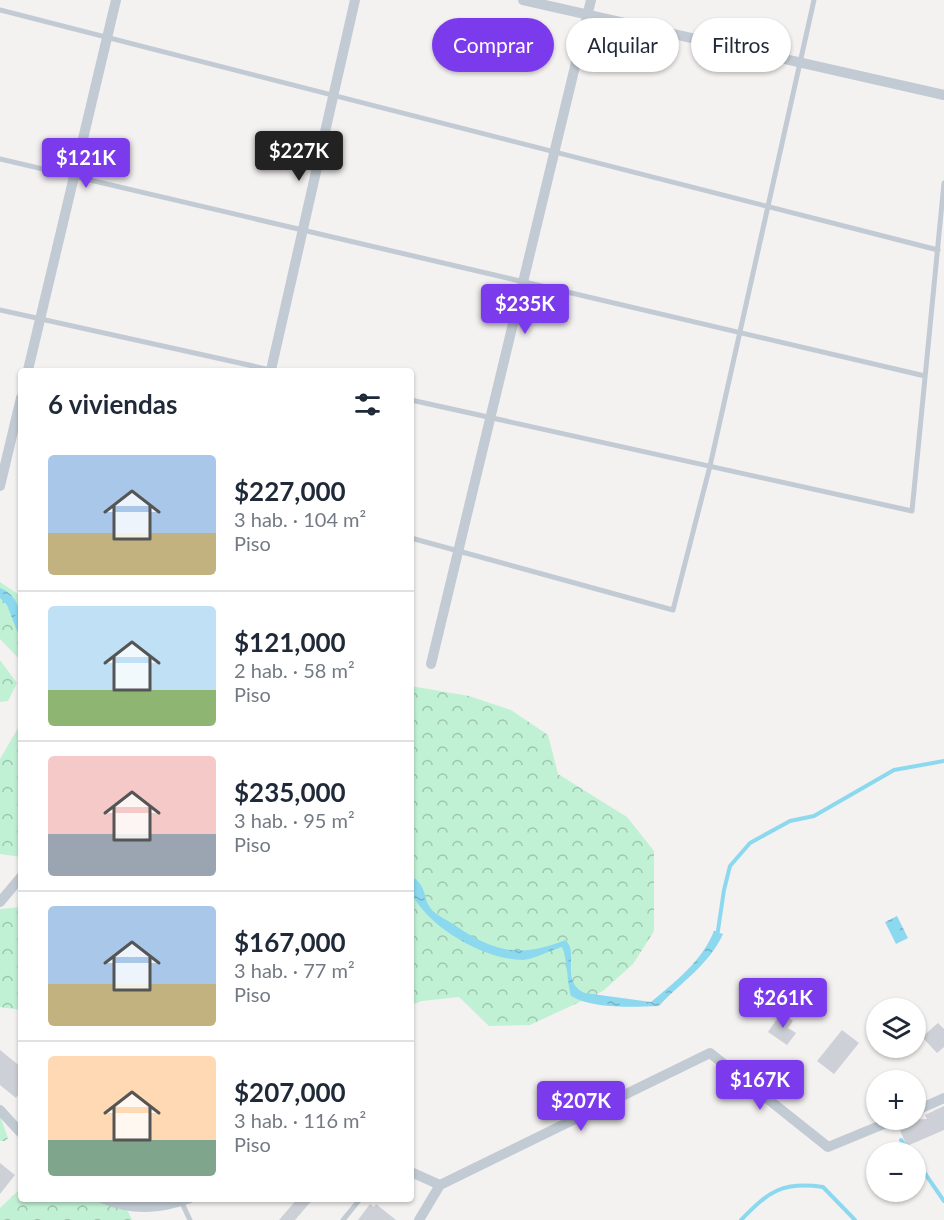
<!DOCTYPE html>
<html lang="es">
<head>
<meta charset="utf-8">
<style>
	:root { --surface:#fff; --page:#f6f6f7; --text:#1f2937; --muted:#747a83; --line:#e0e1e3; --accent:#7c3aed }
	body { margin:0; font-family:Lato,sans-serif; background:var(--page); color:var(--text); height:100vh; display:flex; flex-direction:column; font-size:22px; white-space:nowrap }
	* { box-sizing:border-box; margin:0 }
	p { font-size:20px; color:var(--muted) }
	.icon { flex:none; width:33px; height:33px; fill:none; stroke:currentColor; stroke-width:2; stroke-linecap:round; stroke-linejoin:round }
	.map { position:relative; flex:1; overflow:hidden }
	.panel { position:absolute; left:18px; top:368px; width:396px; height:834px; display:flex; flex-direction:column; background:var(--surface); border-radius:6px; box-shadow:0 2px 4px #0004 }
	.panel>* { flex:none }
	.top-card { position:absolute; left:432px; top:18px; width:422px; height:54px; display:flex; gap:12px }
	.tools { position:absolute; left:866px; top:998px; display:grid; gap:12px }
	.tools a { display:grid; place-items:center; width:60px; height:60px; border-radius:50%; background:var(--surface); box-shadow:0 2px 4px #0004; font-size:30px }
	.price { position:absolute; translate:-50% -51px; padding:0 14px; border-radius:6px; background:var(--accent); color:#fff; font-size:20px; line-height:39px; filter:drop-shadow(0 2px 3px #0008) }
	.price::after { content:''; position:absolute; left:50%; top:36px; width:18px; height:14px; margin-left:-9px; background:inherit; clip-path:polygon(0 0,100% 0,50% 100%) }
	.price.selected { background:#222; color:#fff }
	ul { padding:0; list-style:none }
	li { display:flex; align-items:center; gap:18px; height:150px; padding:0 30px }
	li+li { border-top:2px solid var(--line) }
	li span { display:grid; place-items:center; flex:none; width:168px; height:120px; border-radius:6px; color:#555 }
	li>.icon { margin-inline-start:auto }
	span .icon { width:72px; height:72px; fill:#fffc; stroke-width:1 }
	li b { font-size:26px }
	h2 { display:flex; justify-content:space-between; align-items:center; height:72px; padding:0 30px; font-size:26px }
	.tag { padding:0 21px; border-radius:27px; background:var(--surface); box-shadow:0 2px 4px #0004; font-size:21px; line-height:54px }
	.tag.selected { background:var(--accent); color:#fff }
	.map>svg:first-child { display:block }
	.forest { fill:url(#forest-crowns) }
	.water { fill:url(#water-ripples) }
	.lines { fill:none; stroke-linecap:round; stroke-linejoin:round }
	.stream { stroke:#8cd9ef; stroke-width:4 }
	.building { fill:#cdd0d6 }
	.service { stroke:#c2cbd3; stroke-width:5 }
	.minor { stroke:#c2cbd3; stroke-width:10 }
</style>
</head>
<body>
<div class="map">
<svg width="944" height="1220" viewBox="0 0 944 1220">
	<defs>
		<pattern id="forest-crowns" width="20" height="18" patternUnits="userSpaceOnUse" patternTransform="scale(1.5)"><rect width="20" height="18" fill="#c0f1d4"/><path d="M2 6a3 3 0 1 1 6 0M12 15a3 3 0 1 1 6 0" fill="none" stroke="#9ec6af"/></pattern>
		<pattern id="water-ripples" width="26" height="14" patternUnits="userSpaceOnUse" patternTransform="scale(1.5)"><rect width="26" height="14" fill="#8cd9ef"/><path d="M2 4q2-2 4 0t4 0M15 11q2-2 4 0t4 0" fill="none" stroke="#74b3c5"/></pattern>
	</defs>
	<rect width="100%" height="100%" fill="#f4f1f1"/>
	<path class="forest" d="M0 582 21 596V661L0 639Z
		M0 660 17 683 8 701 0 702Z
		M411 686 469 696 511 710 548 735 558 774 627 817 654 851V931L633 964 603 991 530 1025 489 1026 459 997 422 1001 411 1005Z
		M21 723V857L0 854V759Z
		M21 907V1010L0 1007V909Z
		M0 1116 8 1138 5 1141H0Z
		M21 1188V1198L111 1199 124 1203 132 1220H0V1208Z"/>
	<path class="water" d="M0 588C23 597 21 621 21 641L7 605 0 598Z
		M411 876C429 887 421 897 432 910 438 916 449 921 456 926 493 952 522 958 565 940 580 951 559 982 585 993L651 1002C675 982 702 961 714 931L723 934C709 965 681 982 659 1006 633 1007 593 1009 571 996 567 981 567 957 562 947 550 950 535 959 523 960 485 960 429 928 412 894 410 890 411 881 411 876Z
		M897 916 908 938 896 944 885 922Z"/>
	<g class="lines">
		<path class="stream" d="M717 937 724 890 730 866 750 843 790 821 814 816 894 770 944 761
			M901 1140 910 1152
			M915 1159 944 1201
			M741 1220C768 1192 782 1181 823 1187L855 1220"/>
	</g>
	<path class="building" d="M781 1013 793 1021 788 1028 796 1033 787 1045 768 1032Z
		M938 1023 944 1029V1047L937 1053 922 1037Z
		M842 1030 859 1043 834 1074 817 1061Z
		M0 1050 21 1067V1091L16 1098 0 1085Z
		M944 1106V1130L907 1146 898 1126 903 1120 927 1119 925 1115Z
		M0 1163 15 1175 0 1194Z
		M298 1198H314L295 1220H279Z
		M370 1204 374 1207 376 1204 396 1220H358Z"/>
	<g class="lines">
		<path class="service" d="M0 10 938 250
			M0 159 925 376
			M0 310 271 370
			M411 400 912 511 944 183
			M411 538 673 610 710 466 814 0
			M181 1201 190 1220
			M343 1220 361 1198"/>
		<path class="minor" d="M523 0 944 95
			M28 370 116 0
			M271 370 355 0
			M0 486 21 398
			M431 664 591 0
			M0 902 21 877
			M0 1110 21 1133
			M915 1111 944 1098
			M411 1172 440 1185
			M102 1198C134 1211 159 1209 190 1198
			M419 1220 440 1185 710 1053 828 1147 896 1119"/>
	</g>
</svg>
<div class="tools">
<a><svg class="icon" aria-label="layers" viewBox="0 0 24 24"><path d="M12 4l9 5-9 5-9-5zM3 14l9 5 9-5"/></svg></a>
<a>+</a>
<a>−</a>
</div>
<b class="price selected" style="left:299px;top:182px">$227K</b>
<b class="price" style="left:86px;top:189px">$121K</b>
<b class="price" style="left:525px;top:335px">$235K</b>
<b class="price" style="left:783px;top:1029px">$261K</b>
<b class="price" style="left:760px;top:1111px">$167K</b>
<b class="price" style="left:581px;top:1132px">$207K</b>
<div class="top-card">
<a class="tag selected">Comprar</a>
<a class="tag">Alquilar</a>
<a class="tag">Filtros</a>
</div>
<section class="panel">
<h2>6 viviendas<svg class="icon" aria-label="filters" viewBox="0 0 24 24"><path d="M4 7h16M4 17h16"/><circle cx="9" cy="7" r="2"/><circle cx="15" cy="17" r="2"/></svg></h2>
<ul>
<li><span style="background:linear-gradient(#a9c7e8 65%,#c2b280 0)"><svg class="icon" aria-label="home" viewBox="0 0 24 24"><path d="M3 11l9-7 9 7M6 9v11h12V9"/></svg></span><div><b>$227,000</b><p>3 hab. · 104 m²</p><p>Piso</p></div></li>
<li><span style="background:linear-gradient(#bfe0f5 70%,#8fb573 0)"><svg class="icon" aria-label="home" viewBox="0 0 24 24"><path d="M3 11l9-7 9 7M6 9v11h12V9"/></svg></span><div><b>$121,000</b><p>2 hab. · 58 m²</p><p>Piso</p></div></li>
<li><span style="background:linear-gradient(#f6c9c9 65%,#9aa5b1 0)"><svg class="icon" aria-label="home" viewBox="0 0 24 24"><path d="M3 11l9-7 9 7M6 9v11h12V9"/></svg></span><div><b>$235,000</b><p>3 hab. · 95 m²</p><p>Piso</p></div></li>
<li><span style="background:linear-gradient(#a9c7e8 65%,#c2b280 0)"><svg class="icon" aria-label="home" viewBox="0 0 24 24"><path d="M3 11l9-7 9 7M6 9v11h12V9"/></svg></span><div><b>$167,000</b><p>3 hab. · 77 m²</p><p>Piso</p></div></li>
<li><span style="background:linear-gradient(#ffd9b3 70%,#7fa58c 0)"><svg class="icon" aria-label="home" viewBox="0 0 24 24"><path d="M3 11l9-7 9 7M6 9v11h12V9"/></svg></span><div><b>$207,000</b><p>3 hab. · 116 m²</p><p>Piso</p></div></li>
</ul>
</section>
</div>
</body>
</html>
